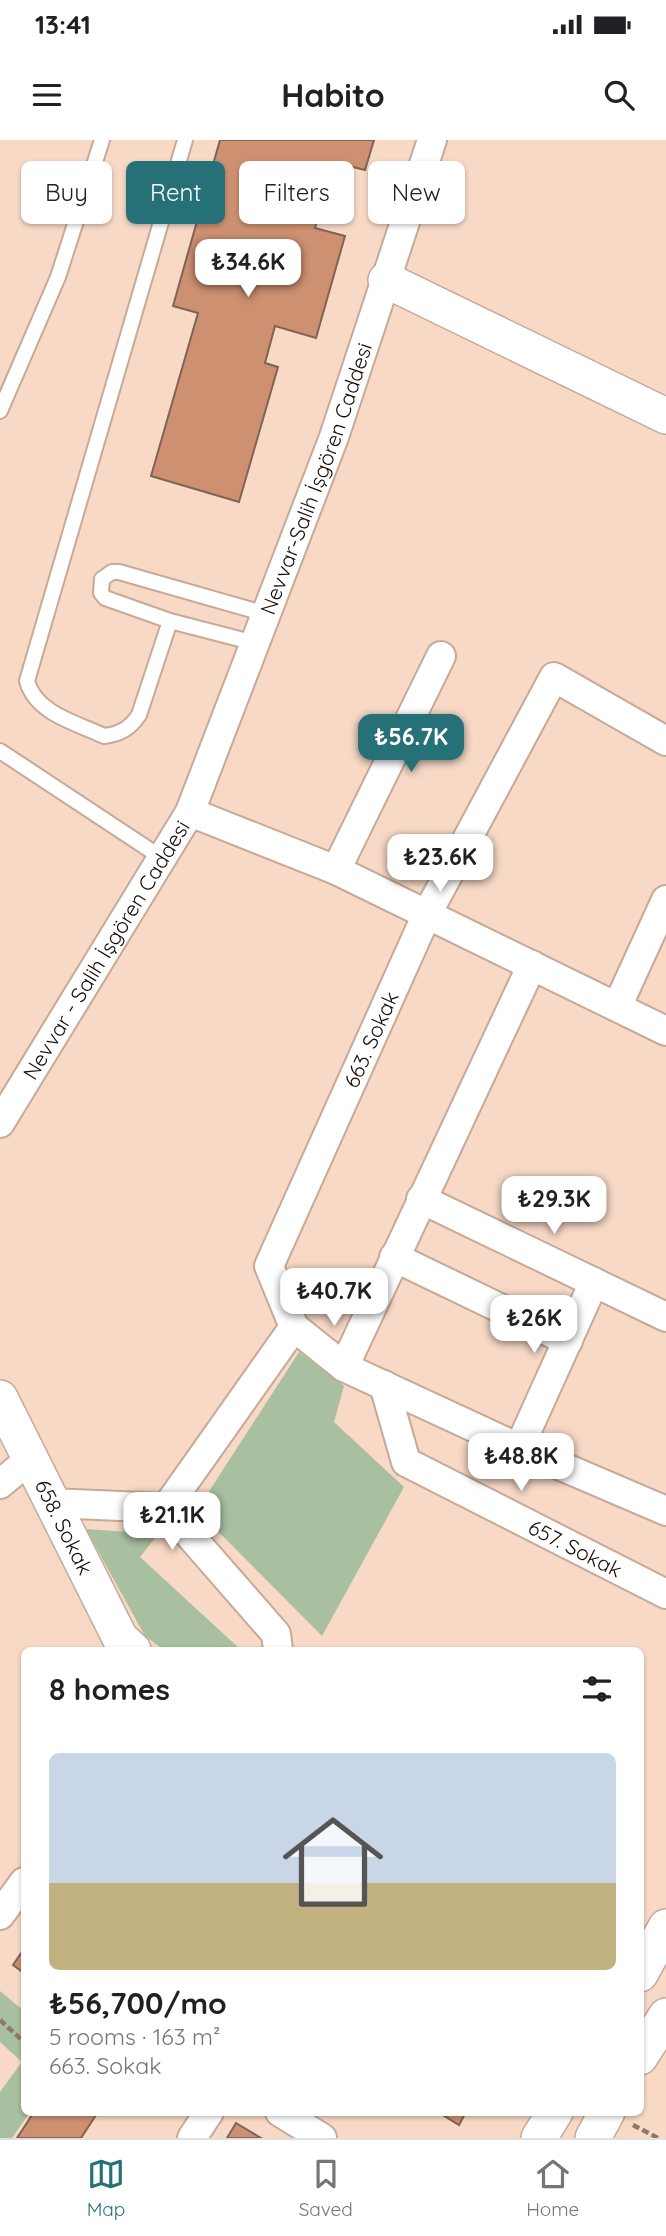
<!DOCTYPE html>
<html lang="en">
<head>
<meta charset="utf-8">
<style>
	:root { --surface:#fff; --page:#f2f2f2; --text:#202124; --muted:#757577; --line:#e0e0e0; --accent:#267078 }
	body { margin:0; font-family:Quicksand,sans-serif; background:var(--page); color:var(--text); height:100vh; display:flex; flex-direction:column; font-size:26px; white-space:nowrap }
	* { box-sizing:border-box; margin:0 }
	p { font-size:23px; color:var(--muted) }
	.icon { flex:none; width:38px; height:38px; fill:none; stroke:currentColor; stroke-width:2; stroke-linecap:round; stroke-linejoin:round }
	.map { position:relative; flex:1; overflow:hidden }
	.panel { position:absolute; left:21px; top:1507px; width:623px; height:469px; display:flex; flex-direction:column; background:var(--surface); border-radius:10px; box-shadow:0 2px 5px #0004 }
	.panel>* { flex:none }
	.top-card { position:absolute; left:21px; top:21px; width:625px; height:63px; display:flex; gap:14px }
	.price { position:absolute; translate:-50% -60px; padding:0 16px; border-radius:14px; background:#fff; color:#222; font-size:23px; line-height:46px; filter:drop-shadow(0 2px 4px #0008) }
	.price::after { content:''; position:absolute; left:50%; top:42px; width:21px; height:16px; margin-left:-10px; background:inherit; clip-path:polygon(0 0,100% 0,50% 100%) }
	.price.selected { background:var(--accent); color:#fff }
	ul { padding:0; list-style:none }
	li { display:grid; align-content:center; gap:14px; height:371px; padding:0 28px }
	li+li { border-top:2px solid var(--line) }
	li span { display:grid; place-items:center; height:217px; border-radius:10px; color:#555 }
	li>.icon { margin-inline-start:auto }
	span .icon { width:126px; height:126px; fill:#fffc; stroke-width:1 }
	li b { font-size:30px }
	h2 { display:flex; justify-content:space-between; align-items:center; height:84px; padding:0 28px; font-size:30px }
	.chip { padding:0 24px; border-radius:10px; background:var(--surface); box-shadow:0 2px 5px #0004; font-size:24px; line-height:63px }
	.chip.selected { background:var(--accent); color:#fff }
	.status { display:flex; justify-content:space-between; align-items:center; height:49px; padding:0 35px; background:var(--surface); direction:ltr }
	.status svg { height:19px; fill:currentColor }
	header { display:flex; justify-content:space-between; align-items:center; height:91px; padding:0 28px; background:var(--surface); font-size:32px; font-weight:800 }
	.dock { display:flex; justify-content:space-around; align-items:center; height:98px; border-top:2px solid var(--line); background:var(--surface); font-size:19px; color:var(--muted) }
	.dock a { display:grid; justify-items:center; gap:4px }
	.dock .selected { color:var(--accent) }
	.map>svg:first-child { display:block }
	.green { fill:#a8c09f }
	.building { fill:#cd9071; stroke:#806356; stroke-width:2 }
	.lines { fill:none; stroke-linecap:round; stroke-linejoin:round }
	.service-casing { stroke:#c6a997; stroke-width:18 }
	.minor-casing { stroke:#c6a997; stroke-width:32 }
	.tertiary-casing { stroke:#c6a997; stroke-width:38 }
	.path { stroke:#8e796c; stroke-width:4.5; stroke-dasharray:7 3.5; stroke-linecap:butt }
	.service { stroke:#fff; stroke-width:14 }
	.minor { stroke:#fff; stroke-width:28 }
	.tertiary { stroke:#fff; stroke-width:35 }
	.labels { text-anchor:middle; dominant-baseline:central; stroke-width:5; stroke-linejoin:round; paint-order:stroke }
	.street-label { font-size:21px; fill:#150b06; stroke:#fbe9dd }
</style>
</head>
<body>
<div class="status"><b>13:41</b><svg viewBox="0 0 49 12"><path d="M0 12V9h3v3zM5 12V6h3v6zM10 12V3h3v9zM15 12V0h3v12zM26 1h20v11H26zM47 4h2v5h-2z"/></svg></div>
<header><svg class="icon" aria-label="menu" viewBox="0 0 24 24"><path d="M4 6h16M4 12h16M4 18h16"/></svg>Habito<svg class="icon" aria-label="search" viewBox="0 0 24 24"><circle cx="10" cy="10" r="6"/><path d="M15 15l6 6"/></svg></header>
<div class="map">
<svg width="666" height="1998" viewBox="0 0 666 1998">
	<rect width="100%" height="100%" fill="#f7d9c6"/>
	<path class="green" d="M299 1212 344 1246 334 1282 404 1347 322 1496 197 1370Z
		M86 1389 158 1394 140 1417 241 1510H164L145 1496Z
		M0 1851 24 1871V1972H30L12 1998H0V1952L22 1922 0 1902Z"/>
	<path class="building" d="M220 0H374L365 30 333 22 315 88 345 96 316 198 275 186 265 223 278 227 239 362 151 336 198 173 173 166Z
		M24 1809V1833L13 1825Z
		M34 1972H98L81 1998H17Z
		M438 1972H466L459 1985Z
		M236 1983 261 1998H227Z"/>
	<g class="lines">
		<g class="service-casing">
			<path id="service" d="M185 0 27 541C36 574 77 583 104 596 121 594 130 588 139 575L170 481 255 503
				M0 271 58 137 102 0
				M170 481 105 458 101 453 102 439 112 432H119L266 474
				M0 611 162 718"/>
		</g>
		<g class="minor-casing">
			<g id="minor">
				<path d="M190 672 336 730 666 891"/>
				<path d="M336 730 441 516"/>
				<path d="M532 825 344 1227 519 1308 666 1371"/>
				<path d="M617 867 666 760"/>
				<path id="s1" d="M0 983 190 672 334 297 432 0"/>
				<path d="M421 1059 666 1177"/>
				<path d="M394 1117 568 1201"/>
				<path d="M294 1187 344 1227"/>
				<path id="s2" d="M384 1245 406 1322 666 1454"/>
				<path d="M519 1308 594 1142"/>
				<path d="M0 1344 30 1319"/>
				<path d="M51 1363 166 1368 276 1494 278 1510"/>
				<path id="s3" d="M166 1368 294 1187 269 1126 427 774 554 537 666 601"/>
				<path d="M0 1775 24 1742"/>
				<path d="M280 1972 322 1998"/>
				<path d="M192 1998 209 1972"/>
			</g>
		</g>
		<g class="tertiary-casing">
			<g id="tertiary">
				<path d="M386 140 666 276"/>
				<path id="s4" d="M0 1258 120 1498 133 1510"/>
				<path d="M640 1834 666 1787"/>
				<path d="M640 1917 666 1876"/>
				<path d="M539 1998 555 1972"/>
				<path d="M593 1998 607 1972"/>
			</g>
		</g>
		<path class="path" d="M0 1880 24 1902
			M633 1985 658 1998"/>
		<use href="#service" class="service"/>
		<use href="#minor" class="minor"/>
		<use href="#tertiary" class="tertiary"/>
	</g>
	<g class="labels">
		<g class="street-label">
			<text stroke="none"><textPath href="#s1" startOffset="721">Nevvar-Salih İşgören Caddesi</textPath></text>
			<text stroke="none"><textPath href="#s1" startOffset="203">Nevvar - Salih İşgören Caddesi</textPath></text>
			<text stroke="none"><textPath href="#s3" startOffset="536">663. Sokak</textPath></text>
			<text stroke="none"><textPath href="#s4" startOffset="144">658. Sokak</textPath></text>
			<text stroke="none"><textPath href="#s2" startOffset="270">657. Sokak</textPath></text>
		</g>
	</g>
</svg>
<b class="price" style="left:248px;top:159px">₺34.6K</b>
<b class="price selected" style="left:411px;top:634px">₺56.7K</b>
<b class="price" style="left:440px;top:754px">₺23.6K</b>
<b class="price" style="left:554px;top:1096px">₺29.3K</b>
<b class="price" style="left:334px;top:1188px">₺40.7K</b>
<b class="price" style="left:534px;top:1215px">₺26K</b>
<b class="price" style="left:521px;top:1353px">₺48.8K</b>
<b class="price" style="left:172px;top:1412px">₺21.1K</b>
<div class="top-card">
<a class="chip">Buy</a>
<a class="chip selected">Rent</a>
<a class="chip">Filters</a>
<a class="chip">New</a>
</div>
<section class="panel">
<h2>8 homes<svg class="icon" aria-label="filters" viewBox="0 0 24 24"><path d="M4 7h16M4 17h16"/><circle cx="9" cy="7" r="2"/><circle cx="15" cy="17" r="2"/></svg></h2>
<ul>
<li><span style="background:linear-gradient(#c9d6e8 60%,#c2b280 0)"><svg class="icon" aria-label="home" viewBox="0 0 24 24"><path d="M3 11l9-7 9 7M6 9v11h12V9"/></svg></span><div><b>₺56,700/mo</b><p>5 rooms · 163 m²</p><p>663. Sokak</p></div></li>
</ul>
</section>
</div>
<nav class="dock">
<a class="selected"><svg class="icon" aria-label="map" viewBox="0 0 24 24"><path d="M3 6l6-2 6 2 6-2v14l-6 2-6-2-6 2zM9 4v14M15 6v14"/></svg>Map</a>
<a><svg class="icon" aria-label="saved" viewBox="0 0 24 24"><path d="M7 4h10v16l-5-4-5 4z"/></svg>Saved</a>
<a><svg class="icon" aria-label="home" viewBox="0 0 24 24"><path d="M3 11l9-7 9 7M6 9v11h12V9"/></svg>Home</a>
</nav>
</body>
</html>
